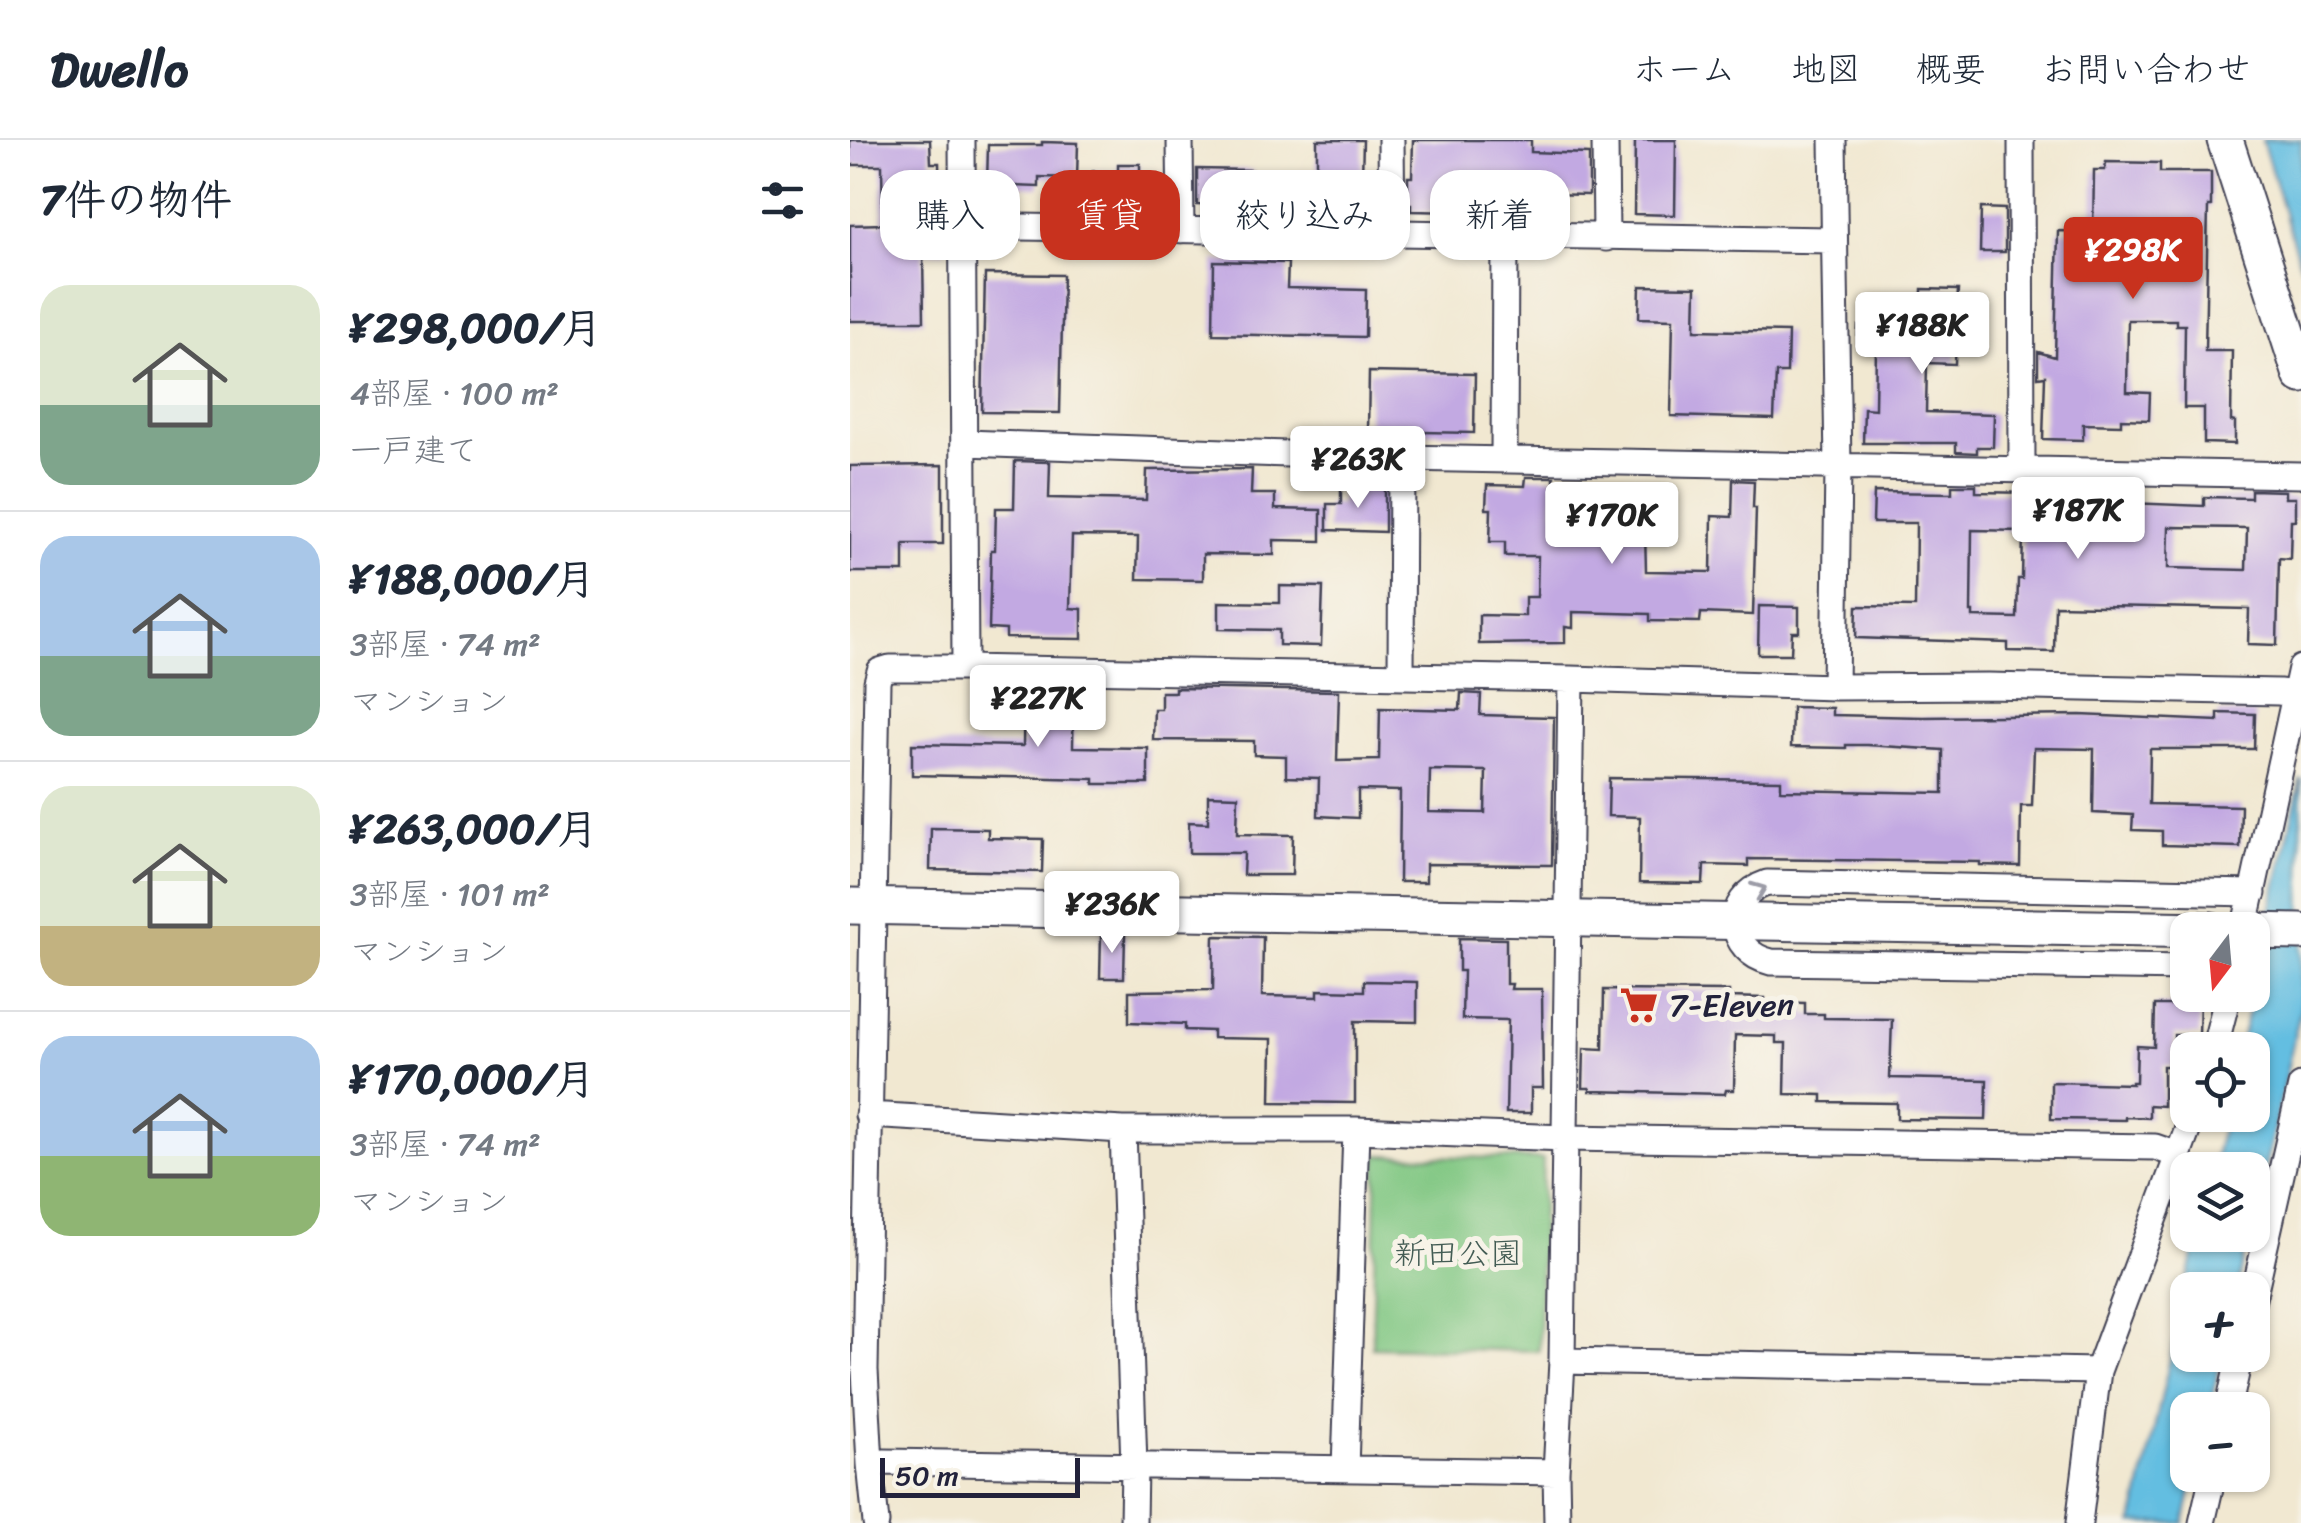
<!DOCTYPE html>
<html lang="ja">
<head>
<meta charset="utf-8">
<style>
	:root { --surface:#fff; --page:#f2f2f3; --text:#1f2937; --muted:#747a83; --line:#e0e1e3; --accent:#c8321e }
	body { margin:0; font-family:Sriracha,"Klee One",sans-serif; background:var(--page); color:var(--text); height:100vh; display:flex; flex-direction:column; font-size:38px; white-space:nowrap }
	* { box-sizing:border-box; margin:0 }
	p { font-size:32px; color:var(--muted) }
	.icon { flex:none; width:55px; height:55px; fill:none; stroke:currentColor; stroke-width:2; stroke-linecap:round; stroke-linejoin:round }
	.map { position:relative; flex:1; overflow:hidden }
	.details { display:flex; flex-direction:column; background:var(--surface); width:850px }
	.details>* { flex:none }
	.guide { position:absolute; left:30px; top:30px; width:950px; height:90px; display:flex; gap:20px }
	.needle { width:65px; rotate:196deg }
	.controls { position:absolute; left:1320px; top:772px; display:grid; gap:20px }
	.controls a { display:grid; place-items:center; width:100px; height:100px; border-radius:20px; background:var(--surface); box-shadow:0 2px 8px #0004; font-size:50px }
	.scale { position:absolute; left:30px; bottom:25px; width:200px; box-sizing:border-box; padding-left:10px; border:5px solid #22223b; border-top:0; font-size:28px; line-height:35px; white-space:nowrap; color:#22223b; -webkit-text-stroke:8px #f7f3e8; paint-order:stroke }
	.price { position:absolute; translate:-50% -85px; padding:0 22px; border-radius:10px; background:#fff; color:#222; font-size:32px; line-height:65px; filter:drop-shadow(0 2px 5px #0008) }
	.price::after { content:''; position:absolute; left:50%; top:60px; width:30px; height:22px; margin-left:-15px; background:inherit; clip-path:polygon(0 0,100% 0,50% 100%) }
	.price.current { background:var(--accent); color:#fff }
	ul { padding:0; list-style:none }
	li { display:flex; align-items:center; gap:30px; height:250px; padding:0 40px }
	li+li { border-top:2px solid var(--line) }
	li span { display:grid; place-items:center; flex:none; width:280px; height:200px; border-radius:30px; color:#555 }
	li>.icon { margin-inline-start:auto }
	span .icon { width:120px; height:120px; fill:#fffc; stroke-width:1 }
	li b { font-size:42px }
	h2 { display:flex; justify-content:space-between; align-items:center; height:120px; padding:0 40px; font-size:42px }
	.chip { padding:0 35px; border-radius:30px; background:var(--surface); box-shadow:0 2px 8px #0004; font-size:35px; line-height:90px }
	.chip.current { background:var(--accent); color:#fff }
	header { display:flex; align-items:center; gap:60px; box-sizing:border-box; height:140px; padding:0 50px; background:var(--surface); border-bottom:2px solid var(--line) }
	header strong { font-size:48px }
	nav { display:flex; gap:55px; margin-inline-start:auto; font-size:35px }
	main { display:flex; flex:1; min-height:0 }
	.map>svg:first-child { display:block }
	.green { fill:#81c783; stroke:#52745f; stroke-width:2.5 }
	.water { fill:#63bee1; stroke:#42708e; stroke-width:2.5 }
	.building { fill:#c2a9e2; fill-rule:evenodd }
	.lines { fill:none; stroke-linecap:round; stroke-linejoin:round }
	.street-casing { stroke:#414052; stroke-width:29 }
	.secondary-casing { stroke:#414052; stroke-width:39 }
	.street { stroke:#fff; stroke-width:25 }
	.secondary { stroke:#fff; stroke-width:35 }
	.oneway { stroke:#9c9ca7 }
	.labels { text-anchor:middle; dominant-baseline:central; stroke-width:10; stroke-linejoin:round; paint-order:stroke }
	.poi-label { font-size:32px; fill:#22223b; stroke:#f7f3e8; text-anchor:start }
	.park-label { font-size:32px; fill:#435c54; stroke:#f7f3e8 }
</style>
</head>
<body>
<header>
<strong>Dwello</strong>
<nav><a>ホーム</a><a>地図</a><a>概要</a><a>お問い合わせ</a></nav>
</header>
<main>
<section class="details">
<h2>7件の物件<svg class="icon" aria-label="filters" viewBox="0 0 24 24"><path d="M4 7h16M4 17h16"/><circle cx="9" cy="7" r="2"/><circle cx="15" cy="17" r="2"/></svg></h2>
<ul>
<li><span style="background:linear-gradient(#dfe7d0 60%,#7fa58c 0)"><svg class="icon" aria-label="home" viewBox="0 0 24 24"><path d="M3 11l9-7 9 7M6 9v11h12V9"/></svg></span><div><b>¥298,000/月</b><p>4部屋 · 100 m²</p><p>一戸建て</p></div></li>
<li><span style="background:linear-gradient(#a9c7e8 60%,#7fa58c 0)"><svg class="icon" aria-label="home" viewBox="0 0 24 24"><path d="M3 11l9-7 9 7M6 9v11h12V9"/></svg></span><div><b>¥188,000/月</b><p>3部屋 · 74 m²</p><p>マンション</p></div></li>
<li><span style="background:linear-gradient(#dfe7d0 70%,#c2b280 0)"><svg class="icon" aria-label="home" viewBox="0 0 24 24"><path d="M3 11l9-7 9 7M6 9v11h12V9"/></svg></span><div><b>¥263,000/月</b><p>3部屋 · 101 m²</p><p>マンション</p></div></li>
<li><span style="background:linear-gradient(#a9c7e8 60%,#8fb573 0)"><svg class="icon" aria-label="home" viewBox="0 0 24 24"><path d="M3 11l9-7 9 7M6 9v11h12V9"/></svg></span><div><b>¥170,000/月</b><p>3部屋 · 74 m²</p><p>マンション</p></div></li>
</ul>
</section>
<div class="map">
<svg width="1451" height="1383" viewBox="0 0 1451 1383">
	<rect width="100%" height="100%" fill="#f7f3e8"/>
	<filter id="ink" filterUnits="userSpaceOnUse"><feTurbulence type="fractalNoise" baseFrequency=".01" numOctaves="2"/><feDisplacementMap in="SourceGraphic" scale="20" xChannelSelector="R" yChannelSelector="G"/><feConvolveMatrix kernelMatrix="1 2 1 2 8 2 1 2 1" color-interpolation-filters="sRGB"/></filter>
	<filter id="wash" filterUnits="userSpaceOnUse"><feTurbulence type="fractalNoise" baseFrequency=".0048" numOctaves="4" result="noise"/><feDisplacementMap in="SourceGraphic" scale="40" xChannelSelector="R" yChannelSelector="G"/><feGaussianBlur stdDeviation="2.25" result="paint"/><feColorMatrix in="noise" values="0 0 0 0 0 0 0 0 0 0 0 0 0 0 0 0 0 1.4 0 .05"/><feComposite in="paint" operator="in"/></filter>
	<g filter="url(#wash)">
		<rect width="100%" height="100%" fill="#f1e8d1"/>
		<path class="green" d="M527 1015 693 1019 689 1211 522 1207Z"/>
		<path class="water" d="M1412 0H1451V128Z
			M1451 639V867L1403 1081 1402 1030H1362L1375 975H1402V910H1389Z
			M1348 1095H1399L1387 1150H1338V1215H1372L1360 1270H1338V1335H1345L1334 1383H1283Z"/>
		<g id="blocks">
			<path class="building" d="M0 0H80L81 23H89L90 70H94V112H73L74 181H0V85L33 84 32 25H0Z
				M467 0H513L512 38H525V65H517V69L347 65V29L402 30V35L467 36Z
				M563 0H681V12L739 14V55L608 52V72L561 71V64H558V37H562Z
				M785 0H826L825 75 784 74Z
				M192 2 228 3 227 38 189 37V47L137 45 138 5H192Z
				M1256 22 1310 23V32H1361V66H1358L1355 211H1382L1381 281 1385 282V304L1354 303V268H1334L1335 185H1326V180H1278L1277 252 1300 253 1299 280 1271 279V285L1233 284V300L1193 299 1195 236 1188 237V212L1205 217 1208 91 1243 92 1244 30H1255Z
				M268 24H290V33H298L297 64 242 63 243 31 268 32Z
				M1131 68 1155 69V112H1130Z
				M364 121 438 123 437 148 516 150 515 197 363 194Z
				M135 134 213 135 210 273 132 272Z
				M790 146 846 147 845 190 938 192 937 233H926L924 279 821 276 823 179 789 178Z
				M1072 149 1108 150 1107 167 1136 168 1135 195 1106 194 1105 224 1077 223 1076 272 1144 274 1143 307H1127V313L1106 312V303H1013L1014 268 1025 269 1026 207 1007 206 1008 186 1071 188Z
				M519 232 625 234 624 293 518 291Z
				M165 321 200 322 199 358 296 360 297 330 402 329 401 354H425V369L471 370V401L424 400V415L353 414V440L287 439 288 397 222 396 220 468 232 469V499L156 498V490L139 489 141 410H145L146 368H164Z
				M93 325V404H54V432H0V326Z
				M676 337H704V372H716L715 386 779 387V392H795L796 431 861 432 862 376 882 377 883 340 904 341 903 368H906L903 475 851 473 850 482 800 481V474L723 472V488L715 487V503L629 504V475L675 476V457H687L688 416H655V402H640L641 369H636L637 345 675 346Z
				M1102 345H1126V352L1185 353 1184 357H1203V360L1354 366V357L1401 358V350L1435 351V358H1445V380H1441L1440 419 1429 418 1427 505 1398 504 1399 469 1205 465 1204 512 1158 511V503L1006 498 1007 466 1065 467 1066 383H1023L1024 352 1102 353ZM1319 387 1397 388 1396 430 1318 428ZM1122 390 1173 391 1172 439H1168L1167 478 1123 477V472H1121Z
				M491 348 535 349V392L477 390V364H491Z
				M430 446 473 447 471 506 429 505V490L369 489V462L430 463Z
				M909 466 949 467V492H942L941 514H908Z
				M174 547 224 548 223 607 298 608V644H244V639L62 635V604L173 606Z
				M325 548 489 551 487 621 529 620 530 568 610 570 611 553 631 554 630 575 704 577 702 725 576 724V742H549L550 651 508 650V678L468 676 469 638 436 637V616L404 615V601L303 600 304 569H311V552H325ZM580 630 636 631 635 673 579 672Z
				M942 567 982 568V575L1073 577 1230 575 1368 581V573L1405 574 1404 609H1300L1299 664 1391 666 1390 707 1312 705V691L1282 690 1283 675 1243 673 1244 609 1184 608 1182 666H1171L1170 726 1130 725V722L898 719V726L854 725 853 744 789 743 790 677 758 676 759 638 931 640V650L1093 653V610L1017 605H996V608L941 607Z
				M358 655 388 656 387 694 443 695 442 735H393L394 713H339V682L358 683Z
				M81 688 138 689V698L193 699 192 732 80 730Z
				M251 794H275L274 838H250Z
				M364 796 413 797 412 856 468 857V850L514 851V841L567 842V882L505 881V963L421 962 422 899 363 898V891L335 890V884L279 882V851L363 850Z
				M609 798 656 799V844H662L661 849H692L693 948H681V973H656L658 880 612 879 613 831H609Z
				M754 850 879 851V857L915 858V862L955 863V874H974V878L1042 879 1040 938 1137 940 1136 980 1047 979V963L972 962V955L935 954 936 903H926V896L885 895 884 950H876L875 954 740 951V948H733L734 908 753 909Z
				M1329 858 1350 859 1349 895H1324V926H1313V966L1299 965V978L1275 977V980L1201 979V942L1282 944V942H1286L1287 906 1304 907 1305 865H1329Z"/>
		</g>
	</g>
	<g filter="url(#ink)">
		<use href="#blocks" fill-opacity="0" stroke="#414052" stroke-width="2.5"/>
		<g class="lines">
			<g class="street-casing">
				<path id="street" d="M112 0 115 528
					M330 0 331 90
					M541 0 542 93
					M755 0 756 98
					M983 0 988 327 985 547
					M1171 0 1172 329
					M113 86 983 100
					M115 303 552 318 1451 335
					M654 319 655 95
					M551 535 552 318
					M1394 790 1451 528
					M1338 828 921 822C877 812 872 758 917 743L1403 753
					M1364 910 1378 855
					M18 975 273 990H506L715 998 1305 1007 1328 1015
					M273 990 284 1326 283 1383
					M1402 1163 1451 946
					M712 1221 1248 1231
					M1378 1270 1390 1215
					M20 1324 34 1322 706 1332
					M495 1329 506 990
					M26 1383 20 1324 15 1230 27 542 30 531 40 528H115L721 539 985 547 1138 546 1429 552 1445 554
					M707 1383 706 1332 712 1221 721 539
					M1229 1383 1248 1231 1343 975
					M1352 1383 1363 1335"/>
			</g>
			<g class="secondary-casing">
				<path id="secondary" d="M1375 0 1451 235
					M0 766 1361 790
					M1402 791 1451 792"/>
			</g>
			<use href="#street" class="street"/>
			<use href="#secondary" class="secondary"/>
		</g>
		<defs><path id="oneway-chevron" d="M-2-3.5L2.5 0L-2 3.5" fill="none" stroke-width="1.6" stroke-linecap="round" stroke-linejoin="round" transform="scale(2.5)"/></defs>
		<use class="oneway" href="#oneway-chevron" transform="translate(909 750) rotate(-22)"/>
	</g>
	<defs>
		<g id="supermarket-bare" transform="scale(3)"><path d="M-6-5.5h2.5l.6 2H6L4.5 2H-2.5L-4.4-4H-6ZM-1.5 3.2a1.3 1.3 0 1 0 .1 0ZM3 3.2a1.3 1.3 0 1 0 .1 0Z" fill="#c8321e" stroke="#f7f3e8" stroke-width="2.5" paint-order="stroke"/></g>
	</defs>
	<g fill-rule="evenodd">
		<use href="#supermarket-bare" x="789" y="865"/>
	</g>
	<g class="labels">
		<g class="poi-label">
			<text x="819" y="865">7-Eleven</text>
		</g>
		<g class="park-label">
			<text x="608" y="1113">新田公園</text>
		</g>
	</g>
</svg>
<div class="controls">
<a><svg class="needle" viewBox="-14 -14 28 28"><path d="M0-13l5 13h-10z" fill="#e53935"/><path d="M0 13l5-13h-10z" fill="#747a83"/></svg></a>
<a><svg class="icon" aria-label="locate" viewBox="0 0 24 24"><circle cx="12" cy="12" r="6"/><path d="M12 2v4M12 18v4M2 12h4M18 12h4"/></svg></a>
<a><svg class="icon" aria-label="layers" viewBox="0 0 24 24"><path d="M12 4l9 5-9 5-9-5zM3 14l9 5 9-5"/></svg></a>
<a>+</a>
<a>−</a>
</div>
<div class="scale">50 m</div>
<b class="price current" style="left:1283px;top:162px">¥298K</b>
<b class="price" style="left:1072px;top:237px">¥188K</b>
<b class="price" style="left:508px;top:371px">¥263K</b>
<b class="price" style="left:1228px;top:422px">¥187K</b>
<b class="price" style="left:762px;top:427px">¥170K</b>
<b class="price" style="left:188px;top:610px">¥227K</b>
<b class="price" style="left:262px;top:816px">¥236K</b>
<div class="guide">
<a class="chip">購入</a>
<a class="chip current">賃貸</a>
<a class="chip">絞り込み</a>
<a class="chip">新着</a>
</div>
</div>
</main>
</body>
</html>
